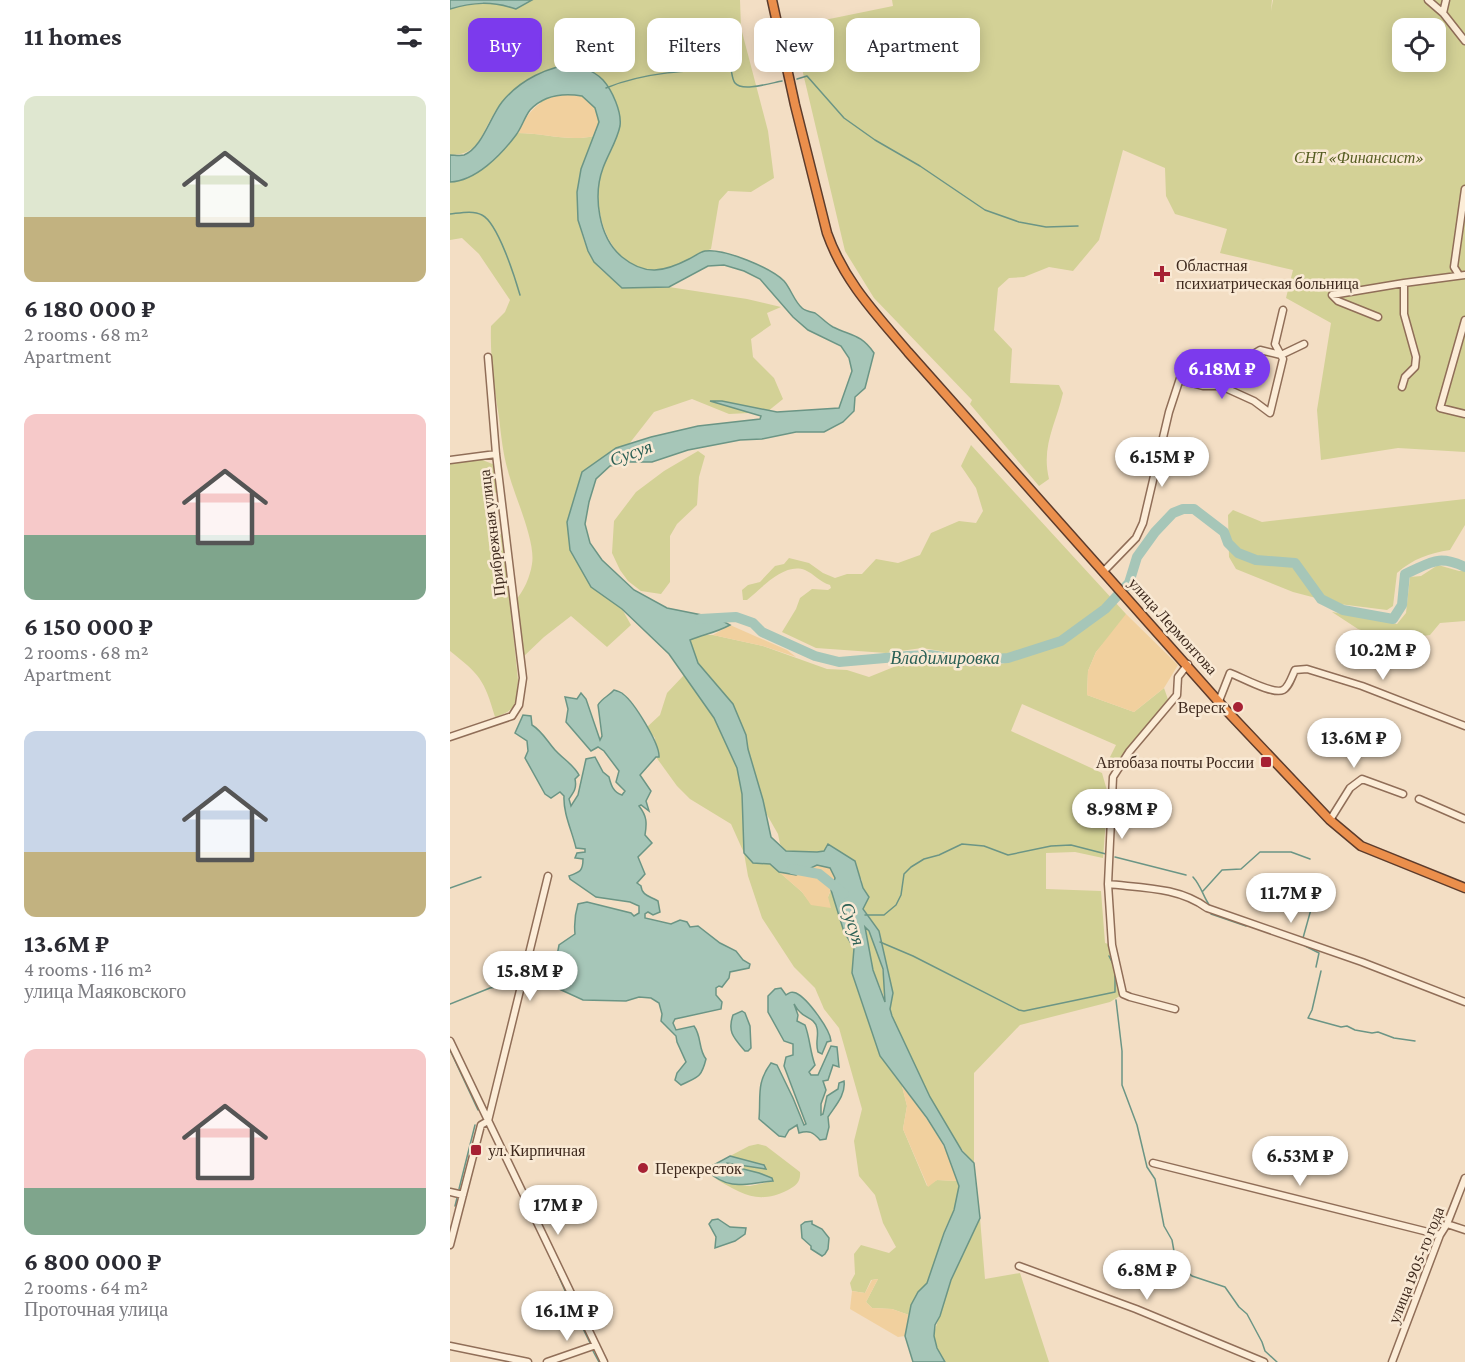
<!DOCTYPE html>
<html lang="en">
<head>
<meta charset="utf-8">
<style>
	:root { --surface:#fff; --page:#f7f7f7; --text:#2b2b33; --muted:#7c7c81; --accent:#7c3aed }
	body { margin:0; font-family:"Crimson Pro",serif; background:var(--page); color:var(--text); height:100vh; display:flex; flex-direction:column; font-size:22px; white-space:nowrap }
	* { box-sizing:border-box; margin:0 }
	p { font-size:20px; color:var(--muted) }
	.icon { flex:none; width:33px; height:33px; fill:none; stroke:currentColor; stroke-width:2; stroke-linecap:round; stroke-linejoin:round }
	.map { position:relative; flex:1; overflow:hidden }
	.sheet { display:flex; flex-direction:column; background:var(--surface); width:450px }
	.sheet>* { flex:none }
	.hud { position:absolute; left:18px; top:18px; width:570px; height:54px; display:flex; gap:12px }
	.controls { position:absolute; left:942px; top:18px; display:grid; gap:12px }
	.controls a { display:grid; place-items:center; width:54px; height:54px; border-radius:12px; background:var(--surface); box-shadow:0 3px 15px #0003; font-size:30px }
	.price { position:absolute; translate:-50% -51px; padding:0 14px; border-radius:21px; background:#fff; color:#222; font-size:20px; line-height:39px; filter:drop-shadow(0 2px 3px #0008) }
	.price::after { content:''; position:absolute; left:50%; top:36px; width:18px; height:14px; margin-left:-9px; background:inherit; clip-path:polygon(0 0,100% 0,50% 100%) }
	.price.selected { background:var(--accent); color:#fff }
	ul { padding:0; list-style:none }
	li { display:grid; align-content:center; gap:12px; height:318px; padding:0 24px }
	li span { display:grid; place-items:center; height:186px; border-radius:12px; color:#555 }
	li>.icon { margin-inline-start:auto }
	span .icon { width:108px; height:108px; fill:#fffc; stroke-width:1 }
	li b { font-size:26px }
	h2 { display:flex; justify-content:space-between; align-items:center; height:72px; padding:0 24px; font-size:26px }
	.chip { padding:0 21px; border-radius:12px; background:var(--surface); box-shadow:0 3px 15px #0003; font-size:21px; line-height:54px }
	.chip.selected { background:var(--accent); color:#fff }
	main { display:flex; flex:1; min-height:0 }
	.map>svg:first-child { display:block }
	.green { fill:#d3d196; fill-rule:evenodd }
	.sand { fill:#f1d09e }
	.water { fill:#a6c6b8; stroke:#6b9585; stroke-width:1.5; fill-rule:evenodd }
	.lines { fill:none; stroke-linecap:round; stroke-linejoin:round }
	.stream { stroke:#6b9585; stroke-width:1.5 }
	.river { stroke:#a6c6b8; stroke-width:10 }
	.minor-casing { stroke:#906e58; stroke-width:9 }
	.highway-casing { stroke:#5d3c2c; stroke-width:11 }
	.minor { stroke:#fcedd8; stroke-width:6 }
	.highway { stroke:#eb8f4c; stroke-width:8 }
	.poi-dot { fill:#a62134; stroke:#f9e9d4; stroke-width:2 }
	.labels { text-anchor:middle; dominant-baseline:central; stroke-width:5; stroke-linejoin:round; paint-order:stroke }
	.park-label { font-size:16px; font-style:italic; fill:#565d22; stroke:#f9e9d4 }
	.poi-label { font-size:16px; fill:#3e291d; stroke:#f9e9d4; text-anchor:start }
	.street-label { font-size:16px; fill:#3e291d; stroke:#f9e9d4 }
	.water-label { font-size:18px; font-style:italic; fill:#2b6055; stroke:#f9e9d4 }
</style>
</head>
<body>
<main>
<section class="sheet">
<h2>11 homes<svg class="icon" aria-label="filters" viewBox="0 0 24 24"><path d="M4 7h16M4 17h16"/><circle cx="9" cy="7" r="2"/><circle cx="15" cy="17" r="2"/></svg></h2>
<ul>
<li><span style="background:linear-gradient(#dfe7d0 65%,#c2b280 0)"><svg class="icon" aria-label="home" viewBox="0 0 24 24"><path d="M3 11l9-7 9 7M6 9v11h12V9"/></svg></span><div><b>6 180 000 ₽</b><p>2 rooms · 68 m²</p><p>Apartment</p></div></li>
<li><span style="background:linear-gradient(#f6c9c9 65%,#7fa58c 0)"><svg class="icon" aria-label="home" viewBox="0 0 24 24"><path d="M3 11l9-7 9 7M6 9v11h12V9"/></svg></span><div><b>6 150 000 ₽</b><p>2 rooms · 68 m²</p><p>Apartment</p></div></li>
<li><span style="background:linear-gradient(#c9d6e8 65%,#c2b280 0)"><svg class="icon" aria-label="home" viewBox="0 0 24 24"><path d="M3 11l9-7 9 7M6 9v11h12V9"/></svg></span><div><b>13.6M ₽</b><p>4 rooms · 116 m²</p><p>улица Маяковского</p></div></li>
<li><span style="background:linear-gradient(#f6c9c9 75%,#7fa58c 0)"><svg class="icon" aria-label="home" viewBox="0 0 24 24"><path d="M3 11l9-7 9 7M6 9v11h12V9"/></svg></span><div><b>6 800 000 ₽</b><p>2 rooms · 64 m²</p><p>Проточная улица</p></div></li>
</ul>
</section>
<div class="map">
<svg width="1015" height="1362" viewBox="0 0 1015 1362">
	<rect width="100%" height="100%" fill="#f3dec4"/>
	<path class="green" d="M82 0H290L291 28 318 131 324 178 301 192 278 191 269 201 261 249C243 255 224 272 204 271 163 268 146 222 148 186 149 172 157 159 163 147L67 88C57 97 48 105 42 117 30 137 28 155 0 155V9C23 2 42 1 66 9Z
		M442 0H822L821 11 823 0H1015V452L948 448 871 460 867 410 881 323 836 298 843 270 770 253 777 229 725 214 716 196 715 168 673 150 649 240 623 271 599 267 574 277 559 278 548 288 544 330 562 349 560 383 609 385 613 393C606 424 591 446 599 479L589 486 520 404 522 400 424 298 395 251 353 73 345 26 443 6ZM952 28H986V62H952Z
		M67 133C94 133 119 142 144 136 128 171 121 204 134 241 137 248 139 256 144 262 152 272 164 280 173 288L219 287 297 299 331 307 317 313 321 325 301 339 303 357 324 378 333 399 317 412 279 414 242 399 204 412 179 444 166 448 132 472 117 522 162 602 172 609 181 625 157 647 121 616 94 637 73 657 65 601C74 591 80 577 82 564 86 541 64 495 58 471 53 454 51 435 49 417 44 386 40 357 41 326L55 312 60 300 29 254 12 238 0 240V182C28 181 50 154 67 133Z
		M521 445 676 614 675 619 646 652 638 671 637 695 684 712 714 688 721 708 675 763 673 769 658 761 666 745 572 704 561 731 652 773 658 794 653 858 625 852 596 853V889L651 891 655 943 662 945 673 994 660 1002 570 1025 524 1073V1163C490 1128 461 1062 442 1016L440 1009 443 993 429 931 413 908 412 880 378 844 374 851 367 852 336 851 330 844 328 834 316 813 302 766 295 734 283 704 248 663 240 640 254 635H263L313 646 377 669 397 670 419 677 461 660 509 666H544L572 658 516 655 472 648 436 653 366 648 332 632 346 609 350 598 362 589 378 590 381 588 380 585C370 582 364 574 355 570 334 562 312 588 297 600H293L292 590 298 585 310 582 325 566 334 564 339 558 359 563 373 573 385 578 397 574H412L426 559 448 563 470 555 481 533 509 521 526 523 533 511 526 488 511 466Z
		M248 451 255 456 249 477 247 505 227 524 220 536V582L211 594 191 591 178 581 170 570 162 553 164 521 186 492 214 471Z
		M30 459 45 465 48 491 36 499 40 529 53 535 68 680C66 701 69 710 45 717 34 679 30 675 0 651V462Z
		M1015 499V525L1000 550C979 553 963 559 947 573L943 606 937 610 889 604 843 592 786 569 779 557 778 515 783 510 812 522Z
		M988 565 1009 571H1015V621L990 623 980 635 965 637 951 643 908 629 882 612 947 624 956 613 960 577 971 576Z
		M234 675 264 718 287 766 292 793 293 822 303 863 320 864 352 892 362 905 378 897 381 890 394 932 404 948 402 973 430 1056 452 1086 457 1106 453 1129 477 1186 487 1180 508 1181C513 1198 499 1218 493 1234 488 1249 486 1269 477 1283 469 1296 462 1297 459 1315L442 1309 422 1308 416 1302 428 1279 421 1280 415 1293 402 1291 400 1283 405 1274 404 1254 411 1245 439 1253 446 1247 433 1223 425 1195 409 1176 404 1141 412 1109 389 1028 374 1009 365 988 344 967 312 918 298 876 294 853 281 824 240 799 227 786 206 757 205 738 196 728 210 715 217 693Z
		M414 926C428 939 436 982 436 1001L423 970Z
		M308 1144 316 1146 350 1172C351 1181 346 1186 338 1190 308 1205 292 1194 266 1179L280 1184 300 1186 323 1181 309 1173 277 1165V1162L315 1168 314 1165 280 1156 299 1146Z
		M530 1218 535 1279 570 1273 599 1362H495L486 1347 483 1336 501 1280Z"/>
	<path class="sand" d="M121 94C142 97 154 115 144 136 119 142 94 133 67 133 80 109 91 96 121 94Z
		M676 614 728 665 714 688 684 712 637 695 638 671 646 652Z
		M280 625 337 650 346 657 313 646 263 635Z
		M367 865 380 868 385 878 378 897 381 908 361 905 352 892 329 872 346 875Z
		M452 1086C475 1116 497 1144 508 1181L487 1180 478 1187 453 1129 457 1106Z
		M428 1279 416 1302 422 1308 442 1309 459 1315 455 1336 448 1337 400 1309 402 1291 415 1293 422 1280Z"/>
	<path class="water" d="M0 0H82L66 9C42 1 23 2 0 9Z
		M126 64C135 68 146 72 153 80 162 90 172 112 170 126 167 141 158 154 153 168 143 195 148 237 172 257 195 276 214 272 239 259 243 257 250 252 255 251 274 248 321 268 334 281 341 289 344 301 352 308 355 311 361 312 365 313 371 317 376 323 383 327 401 336 411 334 424 353L415 388 405 397 404 411 393 422 374 432H346L312 439 290 440 238 450 202 462H179L160 466 146 479 139 502 135 524 140 543 152 560 184 590 217 608 267 618 280 625C265 633 255 634 240 640L248 663 283 704 296 735 298 749 313 800 321 837 336 851 367 852 374 851 378 844 405 861 413 888 419 897 413 909 429 931 443 993 440 1009 442 1016 480 1097 512 1151 524 1163 530 1218 501 1280 490 1316 485 1325 484 1336 487 1348 495 1362H463L455 1336 461 1305 468 1292 477 1283 494 1233 504 1210 509 1186 494 1145 477 1118 430 1056 402 973 404 948 394 932 381 890 385 878 380 868 367 865 346 875 329 872 320 864 303 863 294 853 292 794 287 768 264 718 219 654 172 609 141 587 120 550 117 522 132 472 166 448 201 437 248 426 310 419 311 416 260 401H272L327 412 389 408 402 371 399 358 391 346 358 330 343 317 310 279 294 271 274 265 258 266 219 287 172 288 144 262 138 251 128 220 127 192 131 169 149 122 145 108 132 96C114 93 94 95 80 110 74 118 72 127 66 135 51 155 26 181 0 182V155C4 155 10 156 14 155 32 148 40 117 52 102 70 80 98 66 126 64ZM415 927 419 931 433 969 435 1002 423 970Z
		M164 690C165 690 173 693 173 694 184 702 210 744 209 757H206L190 775 201 791 196 801 199 811 191 805 189 806C197 816 197 823 195 835L202 843 188 857 195 874 187 883 191 886C192 896 200 896 208 901L210 912 203 915 198 912 195 914V918L221 924 230 920 237 922 240 927 248 926 270 943 286 951 293 960 300 964 299 968 280 972 279 978 272 987 269 986 266 988V995L272 1002 271 1009 225 1019 223 1023 226 1030 244 1026C252 1037 248 1049 256 1059 251 1079 247 1077 231 1085L225 1080 227 1073 236 1062 227 1042 226 1036 211 1021 212 1014 209 1003 201 998 189 997 176 1001 133 1000 96 983 98 967 105 966 109 945 125 934C124 924 125 914 128 904L137 902 181 913 184 916 189 913V906L180 902 146 897 120 879 119 876C130 872 133 871 133 859L125 858 127 853 135 852V849L126 848C122 831 113 813 114 796L110 792 101 798 95 794 75 758 78 751 77 741 65 733 73 715 81 716 82 725C92 731 97 741 105 750 113 759 123 764 129 775L125 779C127 788 124 792 119 799L121 806 128 795 136 759 145 757 153 772 159 777C161 785 163 792 172 795L175 791 166 782 169 771 154 751 148 747 141 751 116 722 118 709 115 697 127 699 131 693 136 699 150 740 152 736 148 705C152 698 159 696 164 690Z
		M331 988 336 995C339 993 341 991 346 993 357 998 380 1029 381 1041L377 1042 372 1054 368 1052C365 1042 369 1036 367 1028 365 1018 355 1018 350 1012 347 1010 346 1007 344 1004L348 1015 347 1021 355 1025C360 1038 360 1052 365 1065L359 1072 361 1075H368L381 1046 387 1047 389 1067 383 1065 378 1080 373 1081 376 1090 371 1104V1115L373 1114 377 1096 388 1089 389 1083 394 1081C396 1095 385 1106 378 1117L379 1127 376 1139 370 1140C363 1132 359 1130 349 1133L347 1125 339 1130 335 1137 329 1136 309 1119C311 1096 306 1083 321 1063L327 1065 343 1098 354 1125 356 1124 334 1066 336 1057 343 1055V1044L334 1041 318 1012V996L325 989Z
		M292 1011 295 1013 300 1026 301 1048 298 1051H295C284 1038 277 1032 283 1015Z
		M280 1156 314 1165 316 1169 277 1163V1165L309 1173 322 1178 323 1181C296 1183 281 1192 257 1171L258 1168Z
		M268 1219 280 1227 296 1228 295 1234 285 1241 265 1248 266 1237 259 1224 262 1220Z
		M362 1221V1224L372 1229 379 1238 378 1249 375 1254 372 1256 361 1249V1246L352 1238 351 1225 355 1222Z"/>
	<g class="lines">
		<path class="stream" d="M347 79 357 76 394 118 425 140 470 166 535 210 569 222 596 227 628 226
			M156 88C194 72 240 70 281 69 282 73 282 79 285 83 292 92 321 83 332 81
			M0 214C10 213 23 210 32 215 48 223 65 278 70 295
			M665 857 736 875
			M743 877C752 887 753 897 760 906
			M0 888 31 877
			M753 891 772 870 791 869 810 852H841L860 859
			M761 914 796 926
			M415 915H434L446 905 451 895 454 874 461 867 474 859 489 855 512 844 534 846 558 855 601 846 621 845 656 854
			M853 938 865 895 866 875
			M430 942 463 956 569 1010 574 1011 665 992V970
			M855 946 869 953 866 967
			M659 956 664 966
			M871 971 862 1010 858 1018 891 1027 897 1026 905 1030 922 1033 928 1032 944 1038 965 1041
			M666 1000 672 1051V1085L687 1125 697 1167 705 1179 714 1226 722 1240 725 1257 732 1267 742 1276 775 1287 789 1307 797 1314 812 1342 815 1351 827 1362
			M0 1004 40 988 59 985
			M0 1050 28 1110
			M9 1189 25 1125
			M5 1206 7 1198
			M81 1216 96 1247
			M99 1254 116 1293
			M119 1300 140 1343
			M143 1351 149 1362"/>
		<path class="river" d="M250 619 286 617 303 623 312 632 365 656 389 662 458 656 480 655 520 661 558 658 611 641 655 609 679 583 687 557 705 532 723 513 733 509H744L774 532 778 543 788 553 806 560 845 563 871 599 893 610 943 619 952 605 955 574C981 563 987 554 1015 567
			M342 869 369 874 394 894"/>
		<g class="minor-casing">
			<path id="minor" d="M978 0 993 13 1015 41
				M993 13 996 0
				M1009 275 1004 267 1015 189
				M928 317 888 301 882 295 954 283
				M1015 320 990 408 1015 414
				M805 353 810 350 831 355 854 344
				M730 380 753 386H771L804 401 820 413 833 359 825 344 833 310
				M952 387 955 377 965 367 966 357 954 314V283L1015 275
				M0 460 46 454
				M653 572 686 538 693 523 719 412 737 357
				M769 701 780 673C791 677 823 695 833 690 839 687 842 676 845 670L857 669 912 686 1015 726
				M0 737 62 716 69 705 73 678 46 454 38 357
				M969 799 1015 819
				M880 820 900 788 912 779 953 794
				M658 884C692 888 729 887 757 908L912 962 1015 1002
				M725 1009 680 997 673 994 662 945 658 884 663 777 679 752 727 695 728 677 738 664
				M0 1041 154 1362
				M703 1163 990 1235
				M0 1192 13 1195
				M997 1224 1015 1230
				M0 1245 31 1125 38 1121 98 876
				M569 1266 686 1309 814 1362
				M0 1346 78 1362
				M97 1362 146 1345
				M942 1362 990 1235 997 1224 1015 1178"/>
		</g>
		<g class="highway-casing">
			<path id="highway" d="M322 0 345 105 377 233C394 281 425 313 458 352L776 710 880 820 911 846 1015 888"/>
		</g>
		<use href="#minor" class="minor"/>
		<use href="#highway" class="highway"/>
	</g>
	<g class="poi-dot">
		<path d="M709 265h6v6h6v6h-6v6h-6v-6h-6v-6h6z"/>
		<circle cx="788" cy="707" r="6"/>
		<rect x="810" y="756" width="12" height="12" rx="3"/>
		<rect x="20" y="1144" width="12" height="12" rx="3"/>
		<circle cx="193" cy="1168" r="6"/>
	</g>
	<g class="labels">
		<g class="park-label">
			<text x="909" y="157">СНТ «Финансист»</text>
		</g>
		<g class="poi-label">
			<text x="726" y="265">Областная<tspan x="726" dy="18">психиатрическая больница</tspan></text>
			<text x="776" y="707" text-anchor="end">Вереск</text>
			<text x="804" y="762" text-anchor="end">Автобаза почты России</text>
			<text x="38" y="1150">ул. Кирпичная</text>
			<text x="205" y="1168">Перекресток</text>
		</g>
		<g class="street-label">
			<text transform="translate(42 533) rotate(-97)">Прибрежная улица</text>
			<text transform="translate(723 626) rotate(48)">улица Лермонтова</text>
			<text transform="translate(966 1265) rotate(-68)">улица 1905-го года</text>
		</g>
		<g class="water-label">
			<text transform="translate(181 453) rotate(-20)">Сусуя</text>
			<text x="495" y="658">Владимировка</text>
			<text transform="translate(403 924) rotate(73)">Сусуя</text>
		</g>
	</g>
</svg>
<div class="controls">
<a><svg class="icon" aria-label="locate" viewBox="0 0 24 24"><circle cx="12" cy="12" r="6"/><path d="M12 2v4M12 18v4M2 12h4M18 12h4"/></svg></a>
</div>
<b class="price selected" style="left:772px;top:400px">6.18M ₽</b>
<b class="price" style="left:712px;top:488px">6.15M ₽</b>
<b class="price" style="left:933px;top:681px">10.2M ₽</b>
<b class="price" style="left:904px;top:769px">13.6M ₽</b>
<b class="price" style="left:672px;top:840px">8.98M ₽</b>
<b class="price" style="left:841px;top:924px">11.7M ₽</b>
<b class="price" style="left:80px;top:1002px">15.8M ₽</b>
<b class="price" style="left:850px;top:1187px">6.53M ₽</b>
<b class="price" style="left:108px;top:1236px">17M ₽</b>
<b class="price" style="left:697px;top:1301px">6.8M ₽</b>
<b class="price" style="left:117px;top:1342px">16.1M ₽</b>
<div class="hud">
<a class="chip selected">Buy</a>
<a class="chip">Rent</a>
<a class="chip">Filters</a>
<a class="chip">New</a>
<a class="chip">Apartment</a>
</div>
</div>
</main>
</body>
</html>
